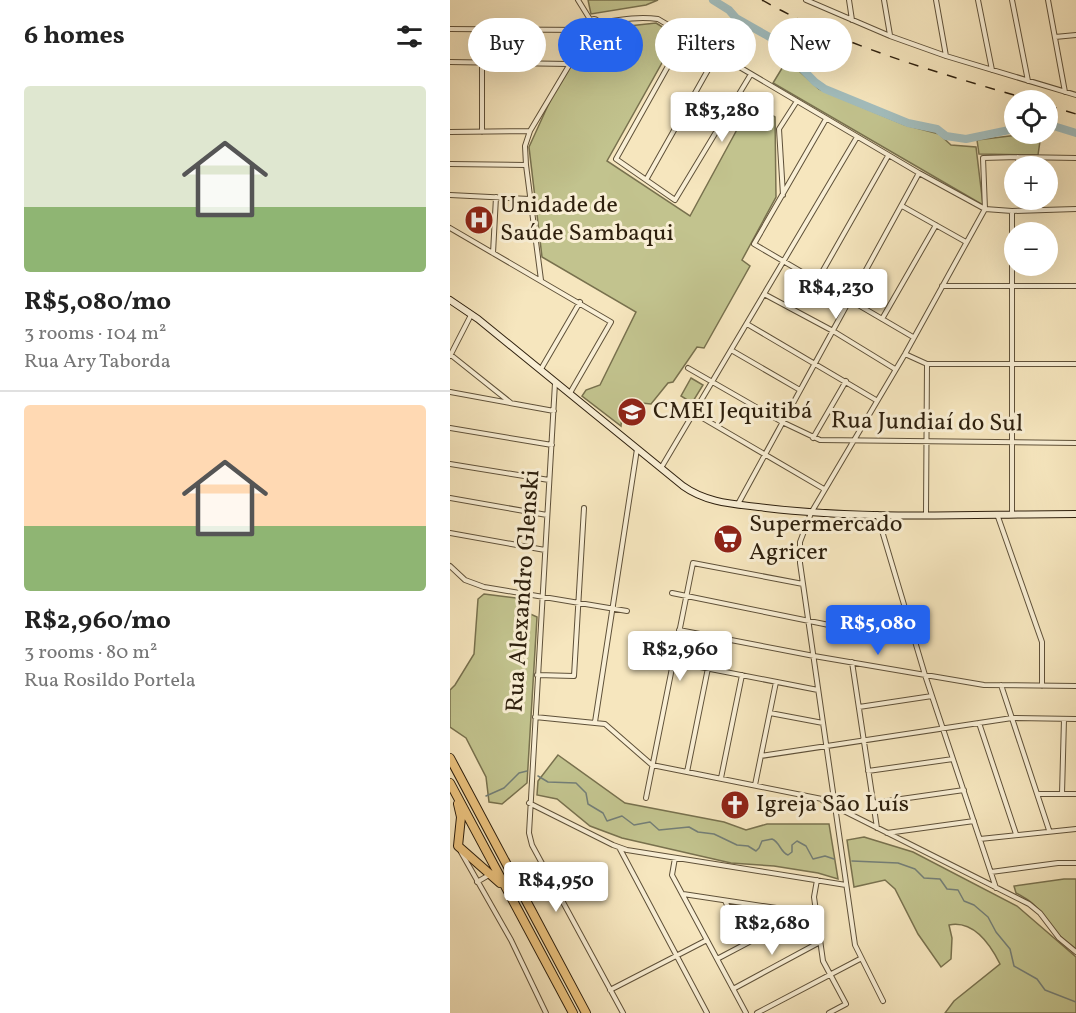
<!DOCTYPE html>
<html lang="en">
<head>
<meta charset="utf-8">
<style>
	:root { --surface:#fff; --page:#f6f6f6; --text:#222; --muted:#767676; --line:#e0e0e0; --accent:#2563eb }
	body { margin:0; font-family:Vollkorn,serif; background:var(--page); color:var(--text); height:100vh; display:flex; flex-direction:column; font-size:22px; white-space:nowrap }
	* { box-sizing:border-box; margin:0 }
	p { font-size:20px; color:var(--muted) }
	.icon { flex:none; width:33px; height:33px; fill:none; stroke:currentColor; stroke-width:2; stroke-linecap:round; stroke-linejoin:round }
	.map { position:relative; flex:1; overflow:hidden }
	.details { display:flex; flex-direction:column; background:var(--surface); width:450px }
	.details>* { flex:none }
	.guide { position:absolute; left:18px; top:18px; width:518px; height:54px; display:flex; gap:12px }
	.fabs { position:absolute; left:554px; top:90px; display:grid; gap:12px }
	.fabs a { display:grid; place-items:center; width:54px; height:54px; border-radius:50%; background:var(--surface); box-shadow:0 6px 24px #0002; font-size:30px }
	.price { position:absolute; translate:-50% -51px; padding:0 14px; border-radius:6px; background:#fff; color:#222; font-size:20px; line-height:39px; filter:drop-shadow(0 2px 3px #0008) }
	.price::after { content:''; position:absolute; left:50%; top:36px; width:18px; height:14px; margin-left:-9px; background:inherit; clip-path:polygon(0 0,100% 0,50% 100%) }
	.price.on { background:var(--accent); color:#fff }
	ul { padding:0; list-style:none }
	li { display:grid; align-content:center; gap:12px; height:318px; padding:0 24px }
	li+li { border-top:2px solid var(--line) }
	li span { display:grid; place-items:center; height:186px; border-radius:6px; color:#555 }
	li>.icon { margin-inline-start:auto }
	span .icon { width:108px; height:108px; fill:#fffc; stroke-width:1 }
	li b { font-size:26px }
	h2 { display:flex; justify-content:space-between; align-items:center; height:72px; padding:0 24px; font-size:26px }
	.chip { padding:0 21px; border-radius:27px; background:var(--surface); box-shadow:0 6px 24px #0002; font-size:21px; line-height:54px }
	.chip.on { background:var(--accent); color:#fff }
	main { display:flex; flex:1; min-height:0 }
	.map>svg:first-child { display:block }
	.green { fill:#c2c38e; stroke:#78714e; stroke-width:1.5 }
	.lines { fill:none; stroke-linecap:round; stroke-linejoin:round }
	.stream { stroke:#737e77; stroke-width:1.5 }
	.river { stroke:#a2bdbd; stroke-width:8 }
	.minor-casing { stroke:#5f5139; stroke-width:6 }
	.secondary-casing { stroke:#2d1f0d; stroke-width:8 }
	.motorway-casing { stroke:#2d1f0d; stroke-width:10 }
	.minor { stroke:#f9efd5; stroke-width:4 }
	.secondary { stroke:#f9efd5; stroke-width:6 }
	.motorway { stroke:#ebc37f; stroke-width:8 }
	.rail { stroke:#2d1f0d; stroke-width:1.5; stroke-dasharray:10 10; stroke-linecap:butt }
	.labels { text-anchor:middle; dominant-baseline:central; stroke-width:6; stroke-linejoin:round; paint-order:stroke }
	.poi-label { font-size:24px; fill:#2d1f0d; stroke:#f9efd5; text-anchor:start }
	.street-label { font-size:24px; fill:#2d1f0d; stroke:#f9efd5 }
</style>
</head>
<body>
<main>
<section class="details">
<h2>6 homes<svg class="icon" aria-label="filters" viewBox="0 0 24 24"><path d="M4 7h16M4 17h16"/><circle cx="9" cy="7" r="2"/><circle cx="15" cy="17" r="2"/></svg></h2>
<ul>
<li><span style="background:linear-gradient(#dfe7d0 65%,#8fb573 0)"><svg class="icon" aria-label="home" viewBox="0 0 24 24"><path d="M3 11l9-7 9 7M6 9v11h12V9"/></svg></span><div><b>R$5,080/mo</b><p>3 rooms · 104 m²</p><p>Rua Ary Taborda</p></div></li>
<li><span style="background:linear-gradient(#ffd9b3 65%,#8fb573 0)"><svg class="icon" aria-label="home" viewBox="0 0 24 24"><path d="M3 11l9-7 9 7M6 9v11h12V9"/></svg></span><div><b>R$2,960/mo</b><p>3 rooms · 80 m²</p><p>Rua Rosildo Portela</p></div></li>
</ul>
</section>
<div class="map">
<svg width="626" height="1013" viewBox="0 0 626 1013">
	<rect width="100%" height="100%" fill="#f6e6be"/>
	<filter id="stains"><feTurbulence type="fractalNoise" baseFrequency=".00333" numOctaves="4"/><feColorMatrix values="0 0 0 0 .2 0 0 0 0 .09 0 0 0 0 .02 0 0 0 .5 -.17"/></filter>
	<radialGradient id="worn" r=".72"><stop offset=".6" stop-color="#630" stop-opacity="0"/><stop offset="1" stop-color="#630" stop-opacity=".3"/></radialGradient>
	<path class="green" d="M138 0H208L196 5 141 14Z
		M206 23 227 36 157 161 240 216 302 102 325 117 326 197 292 260 300 266 254 348 247 347 223 382 218 383 201 404 173 401 171 426 132 396 136 390 150 385 186 312 92 257 79 147 105 90 140 36 160 28Z
		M337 60 369 89 455 125 489 134 501 145 526 147 533 205 323 83Z
		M577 134H591L588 155 529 154 527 140Z
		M241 378 253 385 242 403 231 396Z
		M34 594 66 598 78 613 87 617 77 783 52 804 39 802 36 777 16 738 0 727V690L5 685 24 654 28 599Z
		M108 755 175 803 274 822 296 830 317 824H379L388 879 368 873 324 866 281 863 172 838 140 826 107 799 87 795 88 781Z
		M414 837 463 852 567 906 626 957V1013H495L504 1001 550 964C540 944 524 920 499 925L502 938 501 959 491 967 468 934 445 889 435 880 404 887 397 840Z
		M614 879H626V950C619 944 610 937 604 930 589 911 589 905 566 893L564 886Z
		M280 904 347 914 298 939Z"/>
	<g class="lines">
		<path class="stream" d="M88 776 98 782 126 783 136 793 138 804 153 813 157 821 172 816 184 825 200 822 209 830 239 827 248 832 264 834 287 845 298 846 306 851 309 848 312 841 322 839C330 842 330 852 338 855L342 852V845L347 841 356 846 363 859 375 856 384 859
			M36 796 54 788 69 773 77 771
			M402 861 448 863 465 869 474 878 490 879 497 889 508 890 514 901 524 905 538 917 546 932 560 949 564 966 587 979 595 990 626 1002"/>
		<path class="river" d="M263 0 279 10 286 18 323 39 365 82 375 89 458 123 487 129 496 136 516 139 564 129
			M597 124 626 133"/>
		<g class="minor-casing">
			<path id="minor" d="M128 0 141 21
				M356 0 440 36 496 56 626 95
				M399 0 402 20
				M434 0 440 35
				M486 0 496 56
				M528 0 542 70
				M562 0 578 81
				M598 0 615 92
				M140 23a4 4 0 1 1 8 0a4 4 0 1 1-8 0Z
				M148 23C168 20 188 16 208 19L469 173 535 209 562 211 626 209
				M0 29 139 30
				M236 34 166 159 225 200 301 74
				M605 37 626 35
				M0 62 119 64
				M376 119 304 244 463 337
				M0 132 80 131
				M32 132V64
				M568 157 569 166
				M0 164 76 165
				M196 180 267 54
				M0 195 80 199
				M333 195 329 129 347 101
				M452 206 516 242
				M0 228 161 322 120 393
				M43 253 46 197
				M91 280 76 165 75 146 80 131 142 27
				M367 281 438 156
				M492 286H626
				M314 294 383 331 445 369
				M432 319 486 225
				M297 324 426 400
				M281 350 350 390
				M455 354 477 364H626
				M1 355 61 403
				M0 356 21 315
				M238 368 332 422 370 440 626 443
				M91 369 130 302
				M105 383 79 833 82 845 173 1013
				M0 392 104 411
				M244 413 374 489
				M0 428 102 445
				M363 438 396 381
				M0 464 99 480
				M211 468 407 137
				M0 498 97 515
				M288 504 469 173
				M427 514 475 675 546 888
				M476 514 477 364
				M547 514 592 642V686
				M562 514V211
				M0 533 95 550
				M0 566 15 580 34 587 177 611
				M222 593 379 625
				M229 630 364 656 534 685 626 686
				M209 659 368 690
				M402 662 427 828
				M87 675 124 676 134 508
				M551 685 599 830
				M409 707 482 696
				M320 713 373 723
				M85 717 155 724 202 765 377 800 385 806
				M145 722 187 449
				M529 723 566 834
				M311 756 562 718 626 719
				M418 771 503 759
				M237 772 258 668
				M271 778 292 675
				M305 785 326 682
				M588 794H626
				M612 794 614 719
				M196 798 243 563 353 584
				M372 800 579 904 590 913 609 938 626 952
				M79 803 163 845 177 850 396 885
				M423 803 514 790
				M437 833 524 821
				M530 839 626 829
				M170 849 257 1013
				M11 852 61 940 96 1013
				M225 858 222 875 296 1013
				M541 872 608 863H626
				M367 880 364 897 373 961 396 1004 379 1013
				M27 882 39 875
				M233 894 366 914
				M275 901 297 943
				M267 959 354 913
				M283 989 370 942
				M160 990 257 940
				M433 1001 405 945 350 563V542L361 513 455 354 535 209 533 158 568 157 626 158
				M307 1013 410 959"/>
		</g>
		<g class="secondary-casing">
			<path id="secondary" d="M0 300 28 319 233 486C258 504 287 504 316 508 418 520 523 514 626 514"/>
		</g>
		<g class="motorway-casing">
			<path id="motorway" d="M0 758 136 1013
				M0 783 123 1013
				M8 804 11 817 8 846 50 883"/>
		</g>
		<use href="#minor" class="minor"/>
		<use href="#secondary" class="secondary"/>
		<use href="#motorway" class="motorway"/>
		<path class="rail" d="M312 0C395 47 489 73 581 100
			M597 105 626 114"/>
	</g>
	<defs>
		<g id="hospital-disc" transform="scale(1.5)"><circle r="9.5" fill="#8f2418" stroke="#f9efd5"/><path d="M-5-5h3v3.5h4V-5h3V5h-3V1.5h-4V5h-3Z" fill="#fff"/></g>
		<g id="school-disc" transform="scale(1.5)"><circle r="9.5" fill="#8f2418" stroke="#f9efd5"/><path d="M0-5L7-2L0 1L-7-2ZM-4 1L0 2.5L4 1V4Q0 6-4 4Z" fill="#fff"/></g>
		<g id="supermarket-disc" transform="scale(1.5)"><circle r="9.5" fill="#8f2418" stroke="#f9efd5"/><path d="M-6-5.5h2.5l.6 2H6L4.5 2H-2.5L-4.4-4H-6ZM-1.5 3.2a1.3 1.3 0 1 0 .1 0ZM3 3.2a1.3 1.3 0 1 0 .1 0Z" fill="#fff"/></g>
		<g id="church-disc" transform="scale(1.5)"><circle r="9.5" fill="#8f2418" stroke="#f9efd5"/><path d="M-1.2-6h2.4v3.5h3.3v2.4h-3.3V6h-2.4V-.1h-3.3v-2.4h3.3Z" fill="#fff"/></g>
	</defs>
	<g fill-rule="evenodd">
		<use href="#hospital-disc" x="29" y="220"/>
		<use href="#school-disc" x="182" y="412"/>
		<use href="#supermarket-disc" x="278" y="539"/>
		<use href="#church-disc" x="285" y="805"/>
	</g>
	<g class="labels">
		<g class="poi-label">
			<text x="50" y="206">Unidade de<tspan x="50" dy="28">Saúde Sambaqui</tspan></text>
			<text x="203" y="412">CMEI Jequitibá</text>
			<text x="299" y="525">Supermercado<tspan x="299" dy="28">Agricer</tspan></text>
			<text x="306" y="805">Igreja São Luís</text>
		</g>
		<g class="street-label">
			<text transform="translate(477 423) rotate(1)">Rua Jundiaí do Sul</text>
			<text transform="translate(74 591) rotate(-86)">Rua Alexandro Glenski</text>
		</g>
	</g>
	<rect width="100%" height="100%" filter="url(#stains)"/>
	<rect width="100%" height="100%" fill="url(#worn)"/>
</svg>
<div class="fabs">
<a><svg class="icon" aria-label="locate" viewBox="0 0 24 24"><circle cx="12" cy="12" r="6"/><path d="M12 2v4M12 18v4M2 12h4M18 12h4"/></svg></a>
<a>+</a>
<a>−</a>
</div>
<b class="price" style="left:272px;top:143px">R$3,280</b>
<b class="price" style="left:386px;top:320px">R$4,230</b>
<b class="price on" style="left:428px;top:656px">R$5,080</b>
<b class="price" style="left:230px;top:682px">R$2,960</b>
<b class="price" style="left:106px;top:913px">R$4,950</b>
<b class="price" style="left:322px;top:956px">R$2,680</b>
<div class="guide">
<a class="chip">Buy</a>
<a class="chip on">Rent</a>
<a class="chip">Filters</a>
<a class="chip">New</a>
</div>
</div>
</main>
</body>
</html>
